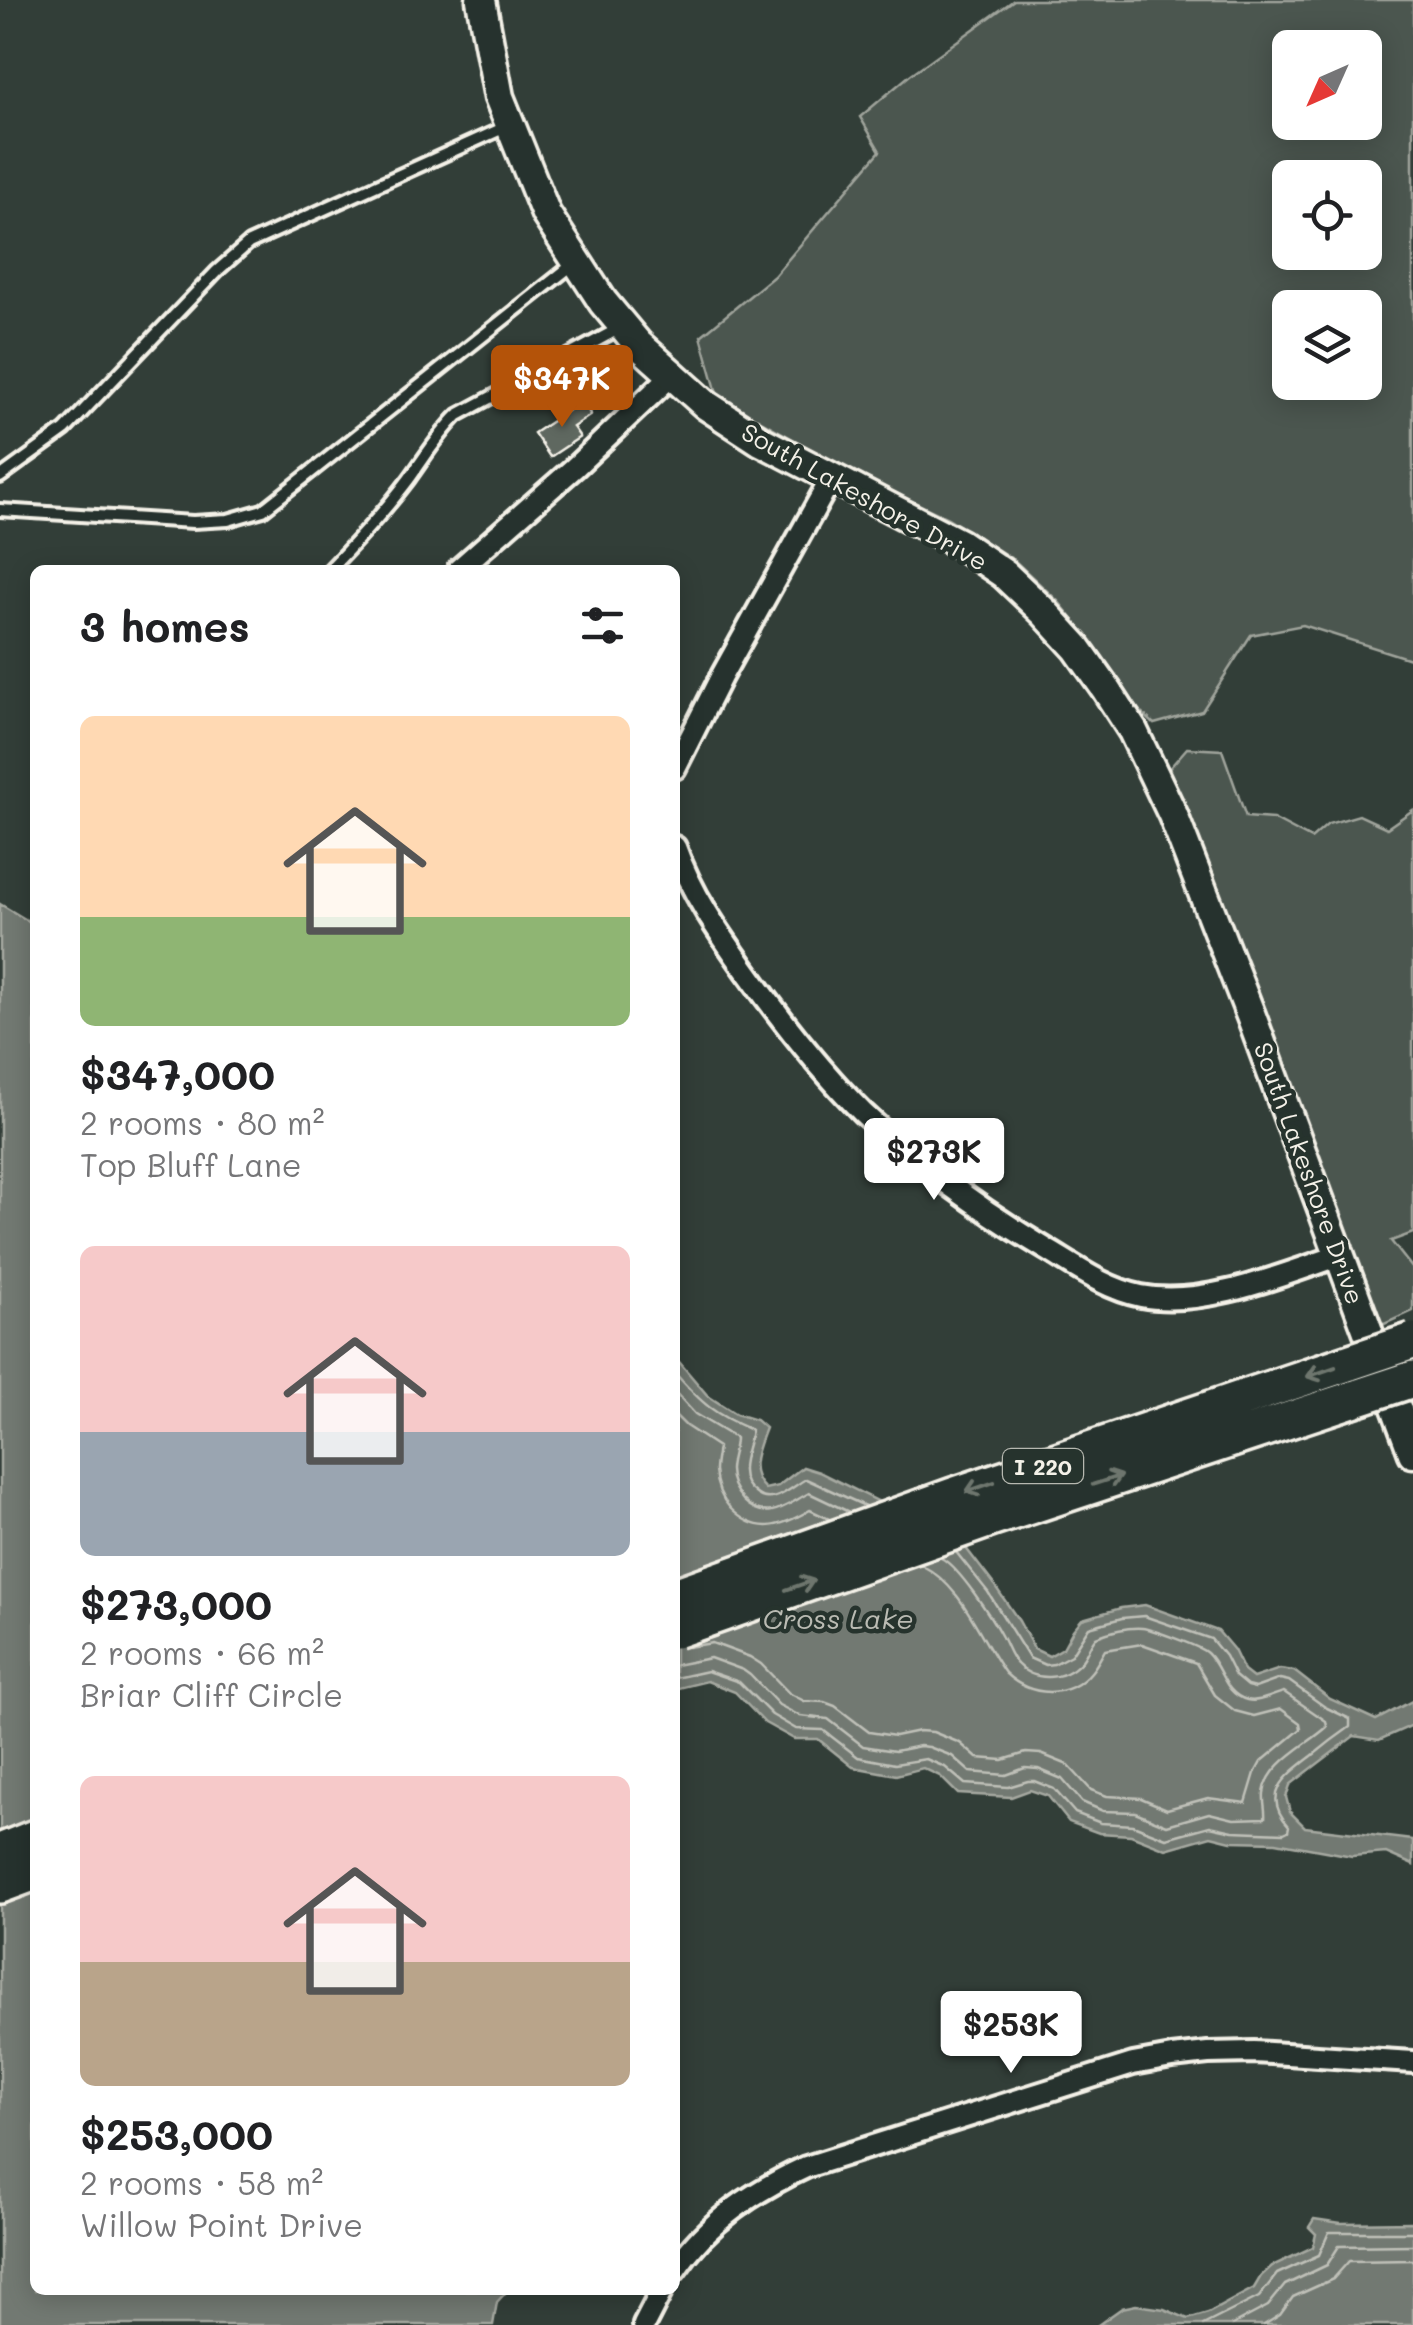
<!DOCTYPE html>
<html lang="en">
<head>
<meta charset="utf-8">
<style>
	:root { --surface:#fff; --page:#f2f2f2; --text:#202124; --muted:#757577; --accent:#b45309 }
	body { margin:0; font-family:Mali,sans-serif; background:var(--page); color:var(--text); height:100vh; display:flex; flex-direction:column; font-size:38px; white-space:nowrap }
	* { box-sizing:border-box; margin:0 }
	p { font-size:32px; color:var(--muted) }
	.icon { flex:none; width:55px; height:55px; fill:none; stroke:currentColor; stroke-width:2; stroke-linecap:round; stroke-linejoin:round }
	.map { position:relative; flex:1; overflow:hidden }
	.panel { position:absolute; left:30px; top:565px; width:650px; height:1730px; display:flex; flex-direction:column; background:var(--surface); border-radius:15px; box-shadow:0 5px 25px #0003 }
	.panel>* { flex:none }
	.needle { width:65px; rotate:225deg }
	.buttons { position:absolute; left:1272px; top:30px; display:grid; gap:20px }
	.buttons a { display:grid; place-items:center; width:110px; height:110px; border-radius:15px; background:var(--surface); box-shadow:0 5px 25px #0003; font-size:50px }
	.price { position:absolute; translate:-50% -85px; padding:0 22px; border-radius:10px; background:#fff; color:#222; font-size:32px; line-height:65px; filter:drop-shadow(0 2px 5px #0008) }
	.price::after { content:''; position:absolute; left:50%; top:60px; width:30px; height:22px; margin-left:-15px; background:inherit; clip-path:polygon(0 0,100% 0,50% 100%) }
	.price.selected { background:var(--accent); color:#fff }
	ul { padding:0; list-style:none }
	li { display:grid; align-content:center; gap:20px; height:530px; padding:0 50px }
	li span { display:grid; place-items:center; height:310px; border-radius:15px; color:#555 }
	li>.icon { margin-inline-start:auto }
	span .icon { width:180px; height:180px; fill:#fffc; stroke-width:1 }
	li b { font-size:42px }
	h2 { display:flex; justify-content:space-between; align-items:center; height:120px; padding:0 50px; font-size:42px }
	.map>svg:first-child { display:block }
	.green { fill:#4c564f; stroke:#a0a49c; stroke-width:2.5; fill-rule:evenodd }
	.water { fill:#727972; stroke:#a6a9a1; stroke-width:2.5 }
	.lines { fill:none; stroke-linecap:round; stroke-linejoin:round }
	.shore { stroke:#c0c1b9; stroke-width:2.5 }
	.building { fill:#5f6861; stroke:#f4f1e8; stroke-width:2.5 }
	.lane-casing { stroke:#f4f1e8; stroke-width:18 }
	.street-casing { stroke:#f4f1e8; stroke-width:28 }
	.secondary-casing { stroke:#f4f1e8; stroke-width:35 }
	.highway-casing { stroke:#f4f1e8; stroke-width:42 }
	.lane { stroke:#26332d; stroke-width:10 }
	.street { stroke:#26332d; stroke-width:20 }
	.secondary { stroke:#26332d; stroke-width:28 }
	.highway { stroke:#26332d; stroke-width:35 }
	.highway-bridge-casing { stroke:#f4f1e8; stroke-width:42; stroke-linecap:butt }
	.highway-bridge { stroke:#26332d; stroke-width:35 }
	.oneway { stroke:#6e766e }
	.labels { text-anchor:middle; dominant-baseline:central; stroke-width:9; stroke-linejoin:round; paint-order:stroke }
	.shield { fill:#26332d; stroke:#b6b8b0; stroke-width:2.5 }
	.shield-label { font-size:22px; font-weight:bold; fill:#f4f1e8 }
	.street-label { font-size:25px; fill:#f4f1e8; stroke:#26332d }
	.water-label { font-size:28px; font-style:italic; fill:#babbb3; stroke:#26332d }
</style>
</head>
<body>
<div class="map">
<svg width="1413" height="2325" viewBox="0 0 1413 2325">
	<rect width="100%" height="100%" fill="#323e38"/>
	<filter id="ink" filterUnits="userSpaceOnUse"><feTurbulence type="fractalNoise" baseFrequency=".01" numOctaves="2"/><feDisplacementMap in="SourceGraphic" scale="20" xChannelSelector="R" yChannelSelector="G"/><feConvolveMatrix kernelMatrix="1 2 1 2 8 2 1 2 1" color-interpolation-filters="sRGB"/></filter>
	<g filter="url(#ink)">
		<path class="green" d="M1014 0H1413V660L1303 625 1251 635 1202 711 1154 724 1139 710 1096 647 1058 601 1014 560 948 518 859 476 718 397 701 336 774 276 880 151 860 117 910 75ZM1290 48H1365V122H1290ZM1290 178H1365V252H1290ZM1290 308H1365V382H1290Z
			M1187 748 1222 750 1246 817 1273 819 1311 839 1328 824 1359 815 1387 828 1413 810V1233L1391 1241 1413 1269V1311L1380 1326 1167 771Z"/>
		<path class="water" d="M0 904 35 925V2290H508L497 2302 493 2325H0Z
			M675 1357 708 1396 736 1414 756 1420 765 1428C757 1450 746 1471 765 1489L778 1486 803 1467 819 1472 962 1543 995 1586 1019 1621 1034 1649 1049 1656 1063 1648 1073 1630 1082 1619 1121 1608 1145 1605 1218 1631 1234 1650 1244 1671 1253 1678 1280 1669 1294 1671 1330 1699 1376 1720 1412 1701 1413 1725 1379 1740 1354 1736 1290 1785 1286 1797 1290 1812 1305 1827 1413 1840V1865L1386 1853 1352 1856 1276 1842 1231 1841 1211 1836 1166 1849 1131 1835 1099 1833 1069 1822 1048 1796 1030 1790 1011 1797 958 1794 940 1776 923 1768 896 1775 853 1767 818 1739H794L765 1723 735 1692 707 1681 675 1689Z
			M1314 2219 1341 2223 1413 2222V2325H1098L1122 2308 1136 2305 1164 2309 1188 2319 1208 2313 1254 2288 1261 2276 1272 2266 1313 2247 1316 2234 1309 2227Z"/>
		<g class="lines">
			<path class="shore" d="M675 1373C702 1404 714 1414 751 1430 750 1443 742 1458 743 1471 743 1480 748 1488 755 1493 772 1508 791 1487 806 1479L865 1506
				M675 1392 695 1414 735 1438C735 1449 730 1460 730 1470 730 1481 736 1492 743 1500 767 1524 786 1505 809 1493L849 1512
				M675 1415 686 1426 718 1447C717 1455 715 1463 715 1471 716 1484 721 1498 730 1508 757 1536 781 1527 810 1510L829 1519
				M688 1647 712 1643 750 1657 761 1664 789 1693 804 1701 824 1702 835 1706 869 1732 895 1736 919 1731 933 1732 960 1743 977 1758 1003 1760 1026 1753 1041 1754 1068 1765 1091 1790 1107 1796 1141 1798 1167 1809 1208 1798 1246 1803 1255 1773 1261 1762 1301 1729 1300 1723 1281 1709 1254 1716 1235 1711 1215 1695 1196 1663 1142 1644 1105 1650C1101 1657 1097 1665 1092 1671 1069 1700 1030 1697 1005 1673 979 1637 963 1586 921 1565
				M675 1665 710 1658 743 1670 750 1675 779 1705 800 1716 828 1719 863 1746 895 1751 920 1746 929 1747 952 1756 970 1772 1006 1775 1025 1768 1038 1769 1062 1779 1082 1802 1103 1811 1135 1812 1167 1825 1209 1813 1234 1819 1265 1818C1266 1810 1263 1802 1264 1793 1268 1763 1306 1746 1327 1727L1326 1721 1284 1692C1272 1695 1259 1703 1247 1700 1223 1693 1223 1668 1207 1653 1201 1647 1152 1629 1142 1628 1128 1627 1109 1632 1096 1637 1089 1645 1087 1656 1080 1663 1063 1681 1034 1682 1017 1664 1010 1657 1007 1646 1002 1637 992 1618 959 1567 941 1558
				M675 1678 707 1671 739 1682 772 1715 796 1729 823 1730 858 1757 895 1764 926 1759 945 1767 965 1784 1008 1787 1028 1781H1034L1054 1789 1075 1813 1101 1823 1133 1825 1166 1838 1210 1826 1233 1831 1284 1833 1288 1831 1289 1826C1260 1794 1286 1776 1312 1756 1324 1746 1337 1736 1350 1727V1719L1325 1707 1289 1681 1280 1679 1255 1688 1247 1686 1235 1676 1225 1656 1211 1639 1144 1616 1122 1618 1089 1627 1071 1655 1054 1664 1045 1665 1029 1658 988 1592 956 1552
				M1203 2325 1259 2297 1277 2274 1319 2255 1329 2232H1413
				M1232 2325 1268 2306 1285 2285 1327 2265 1339 2246 1413 2245
				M1264 2325 1280 2315 1293 2297 1333 2279 1349 2261 1413 2260"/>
		</g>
		<path class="building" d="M582 401 591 415 573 427 580 437 550 457 534 433Z"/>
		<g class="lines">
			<g class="lane-casing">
				<path id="lane" d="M0 477 65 430 217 271 249 243 510 125
					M0 510 193 522 228 520 263 510 576 262
					M329 570C357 541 385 511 409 479 425 457 438 435 458 415L622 327"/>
			</g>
			<g class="street-casing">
				<path id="street" d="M458 570 574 468 671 376
					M675 768 721 677 831 479
					M675 847C691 893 719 933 747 972 782 1021 820 1070 863 1113 915 1163 984 1212 1046 1249 1076 1267 1106 1289 1141 1296 1203 1308 1282 1275 1341 1255
					M675 2270C707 2222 754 2191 806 2167L1133 2064 1172 2057 1208 2053 1254 2052 1413 2062
					M644 2325 662 2290"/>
			</g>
			<g class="secondary-casing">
				<path id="secondary" d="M481 0 499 97 546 214 603 302 638 344 706 405 761 441 960 544 1004 574 1044 612 1077 648 1106 689 1133 731 1173 815 1251 1016 1413 1453"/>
			</g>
			<g class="highway-casing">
				<path id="highway" d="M0 1852 35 1838
					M0 1885 35 1872"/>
			</g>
			<use href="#lane" class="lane"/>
			<use href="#street" class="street"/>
			<use href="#secondary" class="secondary"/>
			<use href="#highway" class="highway"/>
			<g class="highway-bridge-casing">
				<path id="highway-bridge" d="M675 1596 953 1496 1413 1341
					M675 1630 993 1518 1413 1379"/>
			</g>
			<use href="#highway-bridge" class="highway-bridge"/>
		</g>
		<defs><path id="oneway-shaft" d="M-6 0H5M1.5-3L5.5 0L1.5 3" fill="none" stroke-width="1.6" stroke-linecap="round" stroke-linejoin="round" transform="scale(2.5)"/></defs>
		<g class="oneway">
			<use href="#oneway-shaft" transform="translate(1321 1372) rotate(161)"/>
			<use href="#oneway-shaft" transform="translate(1107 1480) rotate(-18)"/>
			<use href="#oneway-shaft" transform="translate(980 1487) rotate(161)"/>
			<use href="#oneway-shaft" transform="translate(800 1585) rotate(-19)"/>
		</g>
	</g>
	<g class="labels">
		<rect class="shield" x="1003" y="1449" width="80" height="34" rx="8"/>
		<g class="shield-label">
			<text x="1043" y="1466">I 220</text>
		</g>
		<g class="street-label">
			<text transform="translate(865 496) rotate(29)">South Lakeshore Drive</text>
			<text transform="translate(1310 1173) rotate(70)">South Lakeshore Drive</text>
		</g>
		<g class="water-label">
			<text x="838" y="1618">Cross Lake</text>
		</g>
	</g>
</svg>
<div class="buttons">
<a><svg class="needle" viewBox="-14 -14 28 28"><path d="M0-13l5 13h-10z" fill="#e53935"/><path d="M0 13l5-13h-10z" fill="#757577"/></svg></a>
<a><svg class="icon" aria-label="locate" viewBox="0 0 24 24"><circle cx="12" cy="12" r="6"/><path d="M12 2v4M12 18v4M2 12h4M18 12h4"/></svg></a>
<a><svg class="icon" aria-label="layers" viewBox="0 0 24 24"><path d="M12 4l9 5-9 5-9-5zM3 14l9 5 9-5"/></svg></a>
</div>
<b class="price selected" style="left:562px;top:430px">$347K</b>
<b class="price" style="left:934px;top:1203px">$273K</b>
<b class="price" style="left:1011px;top:2076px">$253K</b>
<section class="panel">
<h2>3 homes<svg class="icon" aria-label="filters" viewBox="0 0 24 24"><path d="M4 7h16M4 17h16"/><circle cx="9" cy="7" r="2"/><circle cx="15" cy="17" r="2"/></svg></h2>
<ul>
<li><span style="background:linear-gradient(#ffd9b3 65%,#8fb573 0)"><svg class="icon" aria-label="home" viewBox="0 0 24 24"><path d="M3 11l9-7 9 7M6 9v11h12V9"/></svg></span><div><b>$347,000</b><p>2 rooms · 80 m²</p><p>Top Bluff Lane</p></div></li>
<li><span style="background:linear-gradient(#f6c9c9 60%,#9aa5b1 0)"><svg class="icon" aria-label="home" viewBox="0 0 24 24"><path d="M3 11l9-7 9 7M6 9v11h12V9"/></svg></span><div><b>$273,000</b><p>2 rooms · 66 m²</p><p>Briar Cliff Circle</p></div></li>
<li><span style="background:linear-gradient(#f6c9c9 60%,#b9a48a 0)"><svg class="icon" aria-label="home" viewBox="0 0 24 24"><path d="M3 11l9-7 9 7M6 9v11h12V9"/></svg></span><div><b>$253,000</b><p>2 rooms · 58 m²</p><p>Willow Point Drive</p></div></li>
</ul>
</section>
</div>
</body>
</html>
